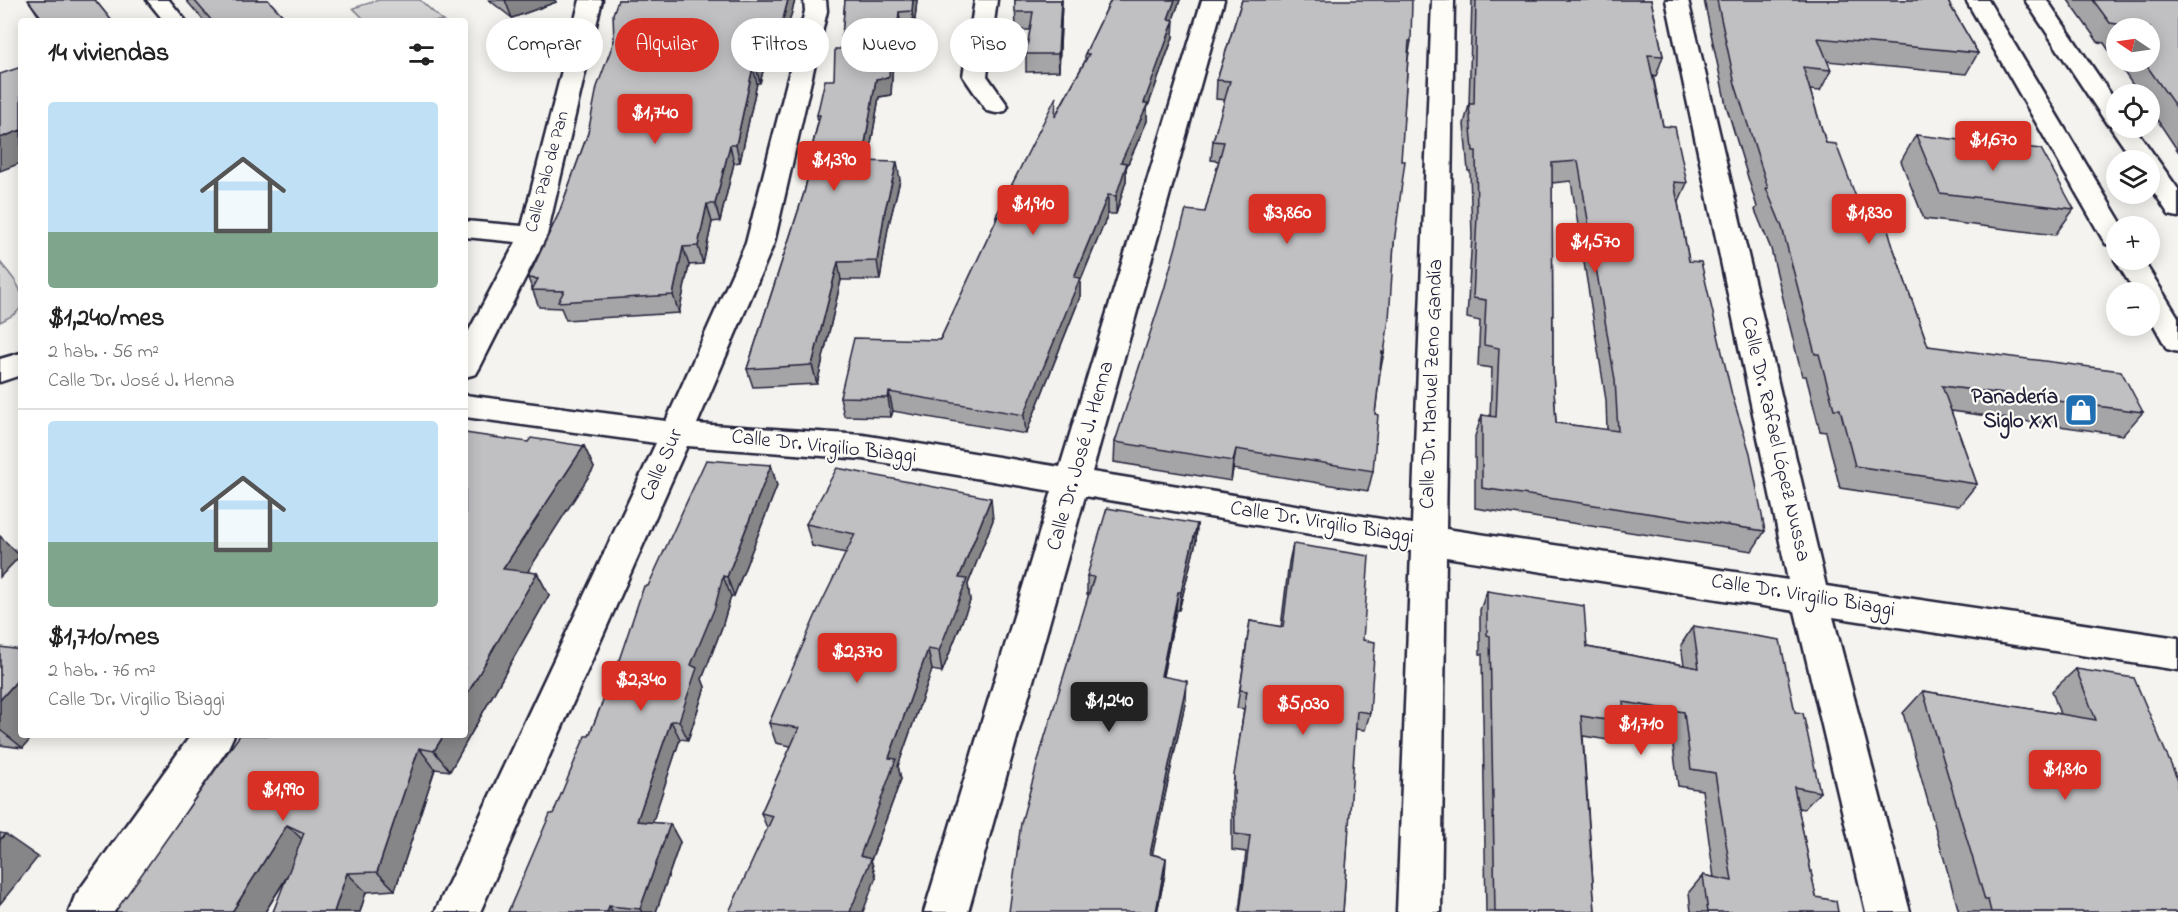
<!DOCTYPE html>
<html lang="es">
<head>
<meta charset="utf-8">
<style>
	:root { --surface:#fff; --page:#f6f6f6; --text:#222; --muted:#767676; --line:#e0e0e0; --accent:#d93025 }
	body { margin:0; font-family:"Indie Flower",sans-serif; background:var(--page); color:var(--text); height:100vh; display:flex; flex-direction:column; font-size:22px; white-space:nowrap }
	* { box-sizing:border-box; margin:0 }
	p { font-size:20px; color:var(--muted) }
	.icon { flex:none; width:33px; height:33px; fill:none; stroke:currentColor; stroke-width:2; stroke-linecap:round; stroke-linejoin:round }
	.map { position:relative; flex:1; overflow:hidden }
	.side { position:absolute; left:18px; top:18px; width:450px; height:720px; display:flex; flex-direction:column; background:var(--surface); border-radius:6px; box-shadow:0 3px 15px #0003 }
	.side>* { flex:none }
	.banner { position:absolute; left:486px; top:18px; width:570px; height:54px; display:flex; gap:12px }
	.needle { width:39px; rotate:283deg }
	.fabs { position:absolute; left:2106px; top:18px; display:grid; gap:12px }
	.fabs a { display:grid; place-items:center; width:54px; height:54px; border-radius:50%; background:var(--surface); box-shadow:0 3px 15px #0003; font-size:30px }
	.price { position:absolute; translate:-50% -51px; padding:0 14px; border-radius:6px; background:var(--accent); color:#fff; font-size:20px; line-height:39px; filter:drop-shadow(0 2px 3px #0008) }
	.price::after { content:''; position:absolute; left:50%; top:36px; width:18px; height:14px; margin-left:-9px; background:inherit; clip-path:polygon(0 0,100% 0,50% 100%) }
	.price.current { background:#222; color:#fff }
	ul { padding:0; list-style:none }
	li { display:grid; align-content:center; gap:12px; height:318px; padding:0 30px }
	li+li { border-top:2px solid var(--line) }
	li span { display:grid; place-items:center; height:186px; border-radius:6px; color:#555 }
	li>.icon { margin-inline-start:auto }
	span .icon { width:108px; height:108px; fill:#fffc; stroke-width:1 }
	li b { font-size:26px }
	h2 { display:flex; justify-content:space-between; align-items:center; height:72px; padding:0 30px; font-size:26px }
	.pill { padding:0 21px; border-radius:27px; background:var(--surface); box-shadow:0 3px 15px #0003; font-size:21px; line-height:54px }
	.pill.current { background:var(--accent); color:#fff }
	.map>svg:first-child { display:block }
	.green { fill:#d5d4d5; stroke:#7c7b88; stroke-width:1.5 }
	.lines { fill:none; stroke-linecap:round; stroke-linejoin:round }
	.street-casing { stroke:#22223b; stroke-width:5 }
	.primary-casing { stroke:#22223b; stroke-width:5 }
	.street { fill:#fdfcf7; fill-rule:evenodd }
	.primary { fill:#fdfcf7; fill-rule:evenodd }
	.wall { fill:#a5a4a7; stroke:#22223b; stroke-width:1.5; fill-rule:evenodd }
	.shaded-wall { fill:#868688; stroke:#22223b; stroke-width:1.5 }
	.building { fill:#c0bfc2; stroke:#22223b; stroke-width:1.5; fill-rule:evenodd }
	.labels { text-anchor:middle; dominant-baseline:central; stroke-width:4.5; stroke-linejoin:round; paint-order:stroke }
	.far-street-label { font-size:18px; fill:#22223b; stroke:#fdfcf7 }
	.street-label { font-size:21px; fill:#22223b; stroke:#fdfcf7 }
	.poi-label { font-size:21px; font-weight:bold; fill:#22223b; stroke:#fdfcf7; text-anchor:end }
</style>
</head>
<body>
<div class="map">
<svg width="2178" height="912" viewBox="0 0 2178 912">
	<rect width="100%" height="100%" fill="#f4f3ef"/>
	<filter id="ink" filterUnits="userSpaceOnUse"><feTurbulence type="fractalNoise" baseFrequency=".0167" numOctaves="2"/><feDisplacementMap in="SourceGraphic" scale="12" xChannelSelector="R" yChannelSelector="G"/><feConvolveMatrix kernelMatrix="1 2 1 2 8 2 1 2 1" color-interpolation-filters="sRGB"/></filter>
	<g filter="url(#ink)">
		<path class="green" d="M379 0H420L443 21H366L353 8Z
			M0 262C9 273 33 297 17 312 13 316 5 319 0 322Z"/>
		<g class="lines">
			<g class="street-casing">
				<path id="street" d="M147 0H169L186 21H164Z
					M580 0H602L547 235 480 367 476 374 465 377V338L516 242 465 237V221L522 226Z
					M804 0H826L827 11 774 243 697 424 863 435 1060 467 1202 0H1224L1092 472 1412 524 1432 0H1454L1446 529 1788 580 1666 0H1688L1826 586 2178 638V670L1833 617 1910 912H1866L1795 611 1446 557 1441 912H1397L1411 551 1085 496 968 912H924L1052 491 863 459 687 446 480 912H435L656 443 465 417V395L666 421 746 243 805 11Z
					M975 0H997L987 76 1008 106 1005 111 996 113 987 111 963 76Z
					M21 353V375L0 382V359Z
					M191 735H234L228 748 117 912H69L75 896Z"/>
			</g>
			<g class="primary-casing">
				<path id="primary" d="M1966 0H1988L2123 226H2116V246L2106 244 2102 238Z
					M2025 0H2047L2116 102V128H2135L2178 189V217L2169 215 2150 186V160H2133L2111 128 2112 125 2107 124Z
					M2116 258 2143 260 2178 317V352L2167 349 2150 318V292H2135L2115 260Z"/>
			</g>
			<use href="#street" class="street"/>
			<use href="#primary" class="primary"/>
		</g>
		<path class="wall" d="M28 0H95L112 21H42Z
			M186 0H268L288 21H204Z
			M489 0H555L556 2 512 18Z
			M618 0H795L782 50 768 51 760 83H757L740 162 734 163 720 221 712 222 703 264 689 265 679 313 566 320 561 308 539 307 528 278 559 213 588 133 614 41Z
			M845 0H917L914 28 901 29 900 41H894L891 95 879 97 868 161 900 180 888 228 880 280H841L817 384 753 387 747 369 804 193 811 163 810 156 818 122 817 115 834 80 841 49Z
			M1015 0H1062L1059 71 1026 72V54L1030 30H1016Z
			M1111 0H1180L1173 19V37L1147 109V121L1126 168V181L1116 214H1108L1080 282V297L1026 434 893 411 891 417 844 416 840 397 940 340 996 221V216L1056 114 1085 61V54Z
			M1242 0 1411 41 1408 59 1394 243 1384 353 1380 372 1375 414 1373 471 1368 491 1233 469 1231 481 1114 462 1115 442 1205 212 1219 161 1211 160 1213 141 1225 100 1216 99 1217 80Z
			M1472 0H1651L1663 56 1656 76 1653 75 1663 126 1687 183 1678 203 1689 261 1765 531 1752 551 1475 508V436L1482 415 1490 417 1492 368 1478 366 1480 321 1467 318 1472 236 1470 171H1468L1464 124 1469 105ZM1571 181 1606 400 1607 430 1556 423 1553 373 1552 183Z
			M1704 0H1947L1978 53 1966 74 1827 61 1831 70 1820 91 1810 90 1826 143 1856 197 1893 247 1928 346 2143 412 2123 435 1951 411 1977 484 1959 506 1840 488 1826 432 1820 431 1806 376H1802L1771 249 1755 210 1757 207 1726 105Z
			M2068 0H2178V151L2150 109V94H2139L2117 62H2150V28H2116V61L2104 43 2098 42Z
			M1916 135 2074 209 2055 235 1924 219 1901 161Z
			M528 442 584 446 594 468 527 572 537 573 549 595 450 771 435 769 395 890 366 892 360 912H273L288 876 265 912H115Z
			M771 465 777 486 734 596H731L722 627 702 679 705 687 688 740 680 739 652 823 670 824 680 842 656 912H508L589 736 618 663 648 586Z
			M993 520 968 584 970 601 942 672 932 670 898 766 901 779 871 860 876 877 767 828 761 813 791 746 776 743 769 723 846 553 812 546 806 524Z
			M1197 524 1196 542 1179 610H1176L1163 676 1186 699 1152 854 1166 858 1165 874 1157 912 1088 594H1087V576Z
			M1293 544 1363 640 1370 713 1365 730 1355 729 1343 912H1239L1246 852 1232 850V792L1244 709 1237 708 1250 621 1281 627 1289 562Z
			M1487 591 1587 647 1684 665 1681 645 1693 626 1795 712 1820 792 1804 809 1798 808 1816 897 1838 912H1691L1689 892 1703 875 1714 878 1702 790 1678 786 1671 730 1625 722 1614 741 1583 736 1595 912H1486L1482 654H1480V610Z
			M0 647 23 748 0 745Z
			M2076 669 2178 912H1959L1903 713 1923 691 2060 714 2052 691Z"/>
		<path class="shaded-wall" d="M505 0H555L556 2 512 18Z
			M788 0H795L782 50 779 34Z
			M913 0H917L914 28 912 11Z
			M1061 0H1062L1059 71 1058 54Z
			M1175 0H1180L1167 36 1168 19Z
			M899 12 901 29 900 41 898 24Z
			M1174 20 1173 37 1147 109V121L1126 168V181L1116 214V196L1121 162Z
			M892 24 894 41 891 95 879 97 865 179 862 161 876 79Z
			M764 34 768 51 760 83 756 67Z
			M753 67 757 83 740 162 736 145Z
			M21 130V163L0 171V138Z
			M730 145 734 163 720 221 715 204Z
			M897 162 900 180 888 228 880 280 877 261 885 210Z
			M1108 195V214L1080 282V297L1026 434 1024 415 1074 277Z
			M707 204 712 222 703 264 698 246Z
			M683 247 689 265 679 313 673 295Z
			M838 262 841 280 817 384 812 365Z
			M889 392 893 411 891 417 888 398Z
			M584 446 594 468 516 590 503 569Z
			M1236 449 1233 469 1231 481 1233 461Z
			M771 465 777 486 734 596 727 577Z
			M991 498 993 520 968 584 970 601 942 672 939 651 959 578Z
			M1197 524 1196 542 1179 610 1181 592Z
			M0 536 20 556 0 577Z
			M537 573 549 595 450 771 434 751 444 735H465V698Z
			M723 576 731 596 722 627 702 679 705 687 688 740 679 721 691 665Z
			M1178 592 1176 610 1159 694 1161 676Z
			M928 649 932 670 898 766 901 779 871 860 876 877 863 912H850L860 856 889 758Z
			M21 676V735H34L23 748 0 730V700Z
			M1187 681 1186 699 1149 870 1150 854Z
			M671 721 680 739 647 839 637 821Z
			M419 748 435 769 395 890 377 872Z
			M670 824 680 842 656 912H642L640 909Z
			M287 825 307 844 265 912H232Z
			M5 834 38 857 0 904V840Z
			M1166 858 1165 874 1157 912H1156Z
			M347 873 366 892 360 912H334Z
			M609 906 613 912H607Z"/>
		<path class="building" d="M28 0H95L112 21H44Z
			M194 0H268L288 21H212Z
			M618 0H788L779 34H764L756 67H753L736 145H730L715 204H707L698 246 683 247 673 295 558 302 564 291 532 290 538 279 528 278 559 213 588 133 597 87 614 41 613 14Z
			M845 0H913L912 11 899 12 898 24H892L889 77 876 79 862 161 897 162 885 210 877 261 838 262 812 365 747 369 804 193 813 155 810 156 820 115H817L825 80H834L835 49H841Z
			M1015 0H1061L1058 54H1026L1033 12H1015Z
			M1111 0H1175L1168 19 1174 20 1144 103H1148L1121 162 1127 163 1116 196 1108 195 1074 277 1080 278 1024 415 889 392 888 398 840 397 854 338 940 340 998 216H996L1056 97 1055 117 1089 54H1085Z
			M1242 0H1412L1411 41H1409L1401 161H1405L1394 243 1389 319 1384 353 1382 352 1375 414 1378 415 1373 471 1236 449 1233 461 1115 442 1164 290 1186 210 1205 212 1224 142 1213 141 1230 81 1217 80Z
			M1476 0H1651L1663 56 1648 55 1663 126 1675 127 1687 183 1674 182 1689 261 1701 262 1732 395 1750 453 1765 531 1482 488V415L1496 417 1499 348 1484 345 1486 300 1473 298 1477 216 1476 151H1473L1469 104H1474ZM1578 161 1615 380 1618 431 1556 423 1553 373 1552 163Z
			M1717 0H1947L1978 53 1818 38 1831 70 1803 67 1826 143 1836 144 1856 197 1880 199 1893 247 1928 346 2121 371 2143 412 1942 386 1977 484 1855 466 1840 409H1834L1819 354H1815L1782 227 1766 188H1768L1735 84Z
			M2093 0H2178V110L2144 62H2150V28H2120L2117 24 2110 23Z
			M21 67V130L0 138V74Z
			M1916 135 2041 149 2074 209 1940 193Z
			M465 433 528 442 531 438 584 446 503 569 537 573 465 698Z
			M706 460 771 465 727 577 723 576 715 607 691 665 697 668 679 721H671L637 821 670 824 640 909 609 906 607 912H508L550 814H553L585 736H589L618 663 644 586H648Z
			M837 468 991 498 959 578 967 579 939 651 928 649 889 758 896 759 860 856 871 859 850 912H729L773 816 761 813 799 728 769 723 817 612 855 534 806 524Z
			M1107 508 1197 524 1181 592H1178L1161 676 1187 681 1150 854 1166 858 1156 912H1009L1021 823 1043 743 1094 577 1087 576Z
			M1293 544 1369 556 1363 640 1375 642 1370 713 1357 711 1343 912H1240L1250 836 1235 834 1234 775 1247 691 1240 690 1250 621 1283 627Z
			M1487 591 1584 606 1587 647 1699 668 1693 626 1780 640 1795 712 1803 713 1820 792 1794 787 1816 897 1836 901 1838 912H1708L1703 875 1732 881 1715 773 1691 769 1684 712 1623 702 1625 723 1581 716 1595 912H1495L1490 636 1487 635Z
			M0 647 21 650V676L0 700Z
			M2076 669 2134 678 2178 781V912H1991L1988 900H1985L1923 691 2096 720Z
			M240 735H444L434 751 419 748 377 872 347 873 334 912H273L304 833 287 825 232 912H115Z
			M0 833 5 834 0 840Z"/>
	</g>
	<defs>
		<g id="shop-square" transform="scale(1.725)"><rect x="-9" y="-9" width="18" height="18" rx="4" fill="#1f6fb2" stroke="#fdfcf7"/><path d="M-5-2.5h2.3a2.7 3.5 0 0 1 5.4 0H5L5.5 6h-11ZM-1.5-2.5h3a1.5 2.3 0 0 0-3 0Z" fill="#fff"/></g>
	</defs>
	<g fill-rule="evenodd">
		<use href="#shop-square" x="2081" y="410"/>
	</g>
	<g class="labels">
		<g class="far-street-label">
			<text transform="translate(548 172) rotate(-75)">Calle Palo de Pan</text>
		</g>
		<g class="street-label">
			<text transform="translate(1432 384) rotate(-88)">Calle Dr. Manuel Zeno Gandía</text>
			<text transform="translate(1775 439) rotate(77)">Calle Dr. Rafael López Nussa</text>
			<text transform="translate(824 447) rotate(6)">Calle Dr. Virgilio Biaggi</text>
			<text transform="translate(1081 456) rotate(-74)">Calle Dr. José J. Henna</text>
			<text transform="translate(662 465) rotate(-66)">Calle Sur</text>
			<text transform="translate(1322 523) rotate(9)">Calle Dr. Virgilio Biaggi</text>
			<text transform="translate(1803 596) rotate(9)">Calle Dr. Virgilio Biaggi</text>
		</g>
		<g class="poi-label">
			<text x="2058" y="398">Panadería<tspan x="2058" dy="24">Siglo XXI</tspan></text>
		</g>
	</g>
</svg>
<div class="fabs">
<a><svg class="needle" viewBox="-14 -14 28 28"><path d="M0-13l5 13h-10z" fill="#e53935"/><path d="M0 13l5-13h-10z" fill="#767676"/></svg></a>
<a><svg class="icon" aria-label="locate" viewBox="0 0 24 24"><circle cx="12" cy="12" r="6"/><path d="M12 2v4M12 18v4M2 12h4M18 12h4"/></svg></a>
<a><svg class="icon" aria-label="layers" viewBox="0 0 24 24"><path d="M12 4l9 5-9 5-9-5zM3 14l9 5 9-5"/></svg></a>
<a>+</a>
<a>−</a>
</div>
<b class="price" style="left:655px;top:145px">$1,740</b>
<b class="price" style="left:1993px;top:172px">$1,670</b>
<b class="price" style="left:834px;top:192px">$1,390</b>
<b class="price" style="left:1033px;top:236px">$1,910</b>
<b class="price" style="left:1287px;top:245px">$3,860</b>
<b class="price" style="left:1869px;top:245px">$1,830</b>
<b class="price" style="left:1595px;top:274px">$1,570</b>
<b class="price" style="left:857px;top:684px">$2,370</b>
<b class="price" style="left:641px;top:712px">$2,340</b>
<b class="price current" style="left:1109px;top:733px">$1,240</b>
<b class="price" style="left:1303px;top:736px">$5,030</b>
<b class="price" style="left:1641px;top:756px">$1,710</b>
<b class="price" style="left:2065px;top:801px">$1,810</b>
<b class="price" style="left:283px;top:822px">$1,990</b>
<div class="banner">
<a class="pill">Comprar</a>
<a class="pill current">Alquilar</a>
<a class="pill">Filtros</a>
<a class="pill">Nuevo</a>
<a class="pill">Piso</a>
</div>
<section class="side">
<h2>14 viviendas<svg class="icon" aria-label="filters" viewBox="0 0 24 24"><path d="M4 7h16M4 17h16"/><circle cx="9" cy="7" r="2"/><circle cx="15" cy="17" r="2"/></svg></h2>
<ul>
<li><span style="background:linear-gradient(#bfe0f5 70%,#7fa58c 0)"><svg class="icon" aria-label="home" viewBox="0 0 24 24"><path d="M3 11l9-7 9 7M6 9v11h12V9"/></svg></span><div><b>$1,240/mes</b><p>2 hab. · 56 m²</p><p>Calle Dr. José J. Henna</p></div></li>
<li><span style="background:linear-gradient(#bfe0f5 65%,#7fa58c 0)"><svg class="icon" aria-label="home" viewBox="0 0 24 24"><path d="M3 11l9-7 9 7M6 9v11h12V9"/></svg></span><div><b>$1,710/mes</b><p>2 hab. · 76 m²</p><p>Calle Dr. Virgilio Biaggi</p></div></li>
</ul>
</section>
</div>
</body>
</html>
